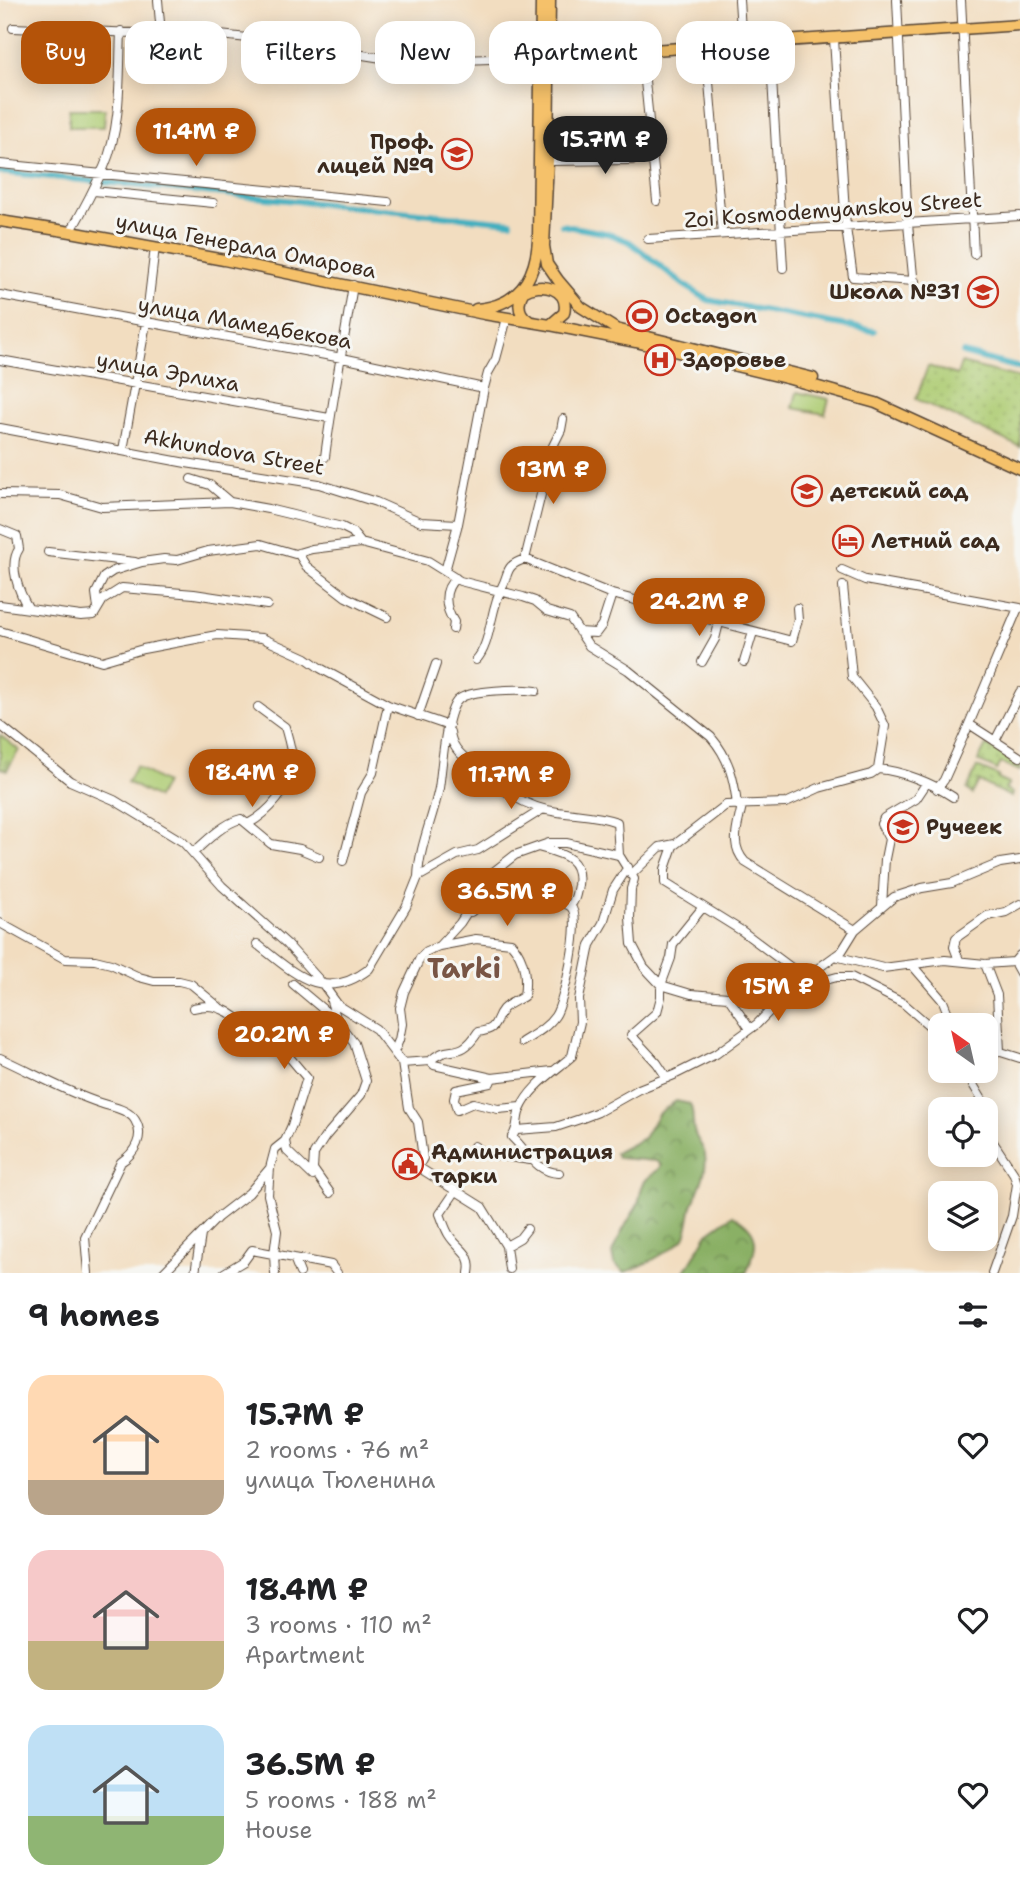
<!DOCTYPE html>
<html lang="en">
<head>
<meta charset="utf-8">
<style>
	:root { --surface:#fff; --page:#f2f2f2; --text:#202124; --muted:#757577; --accent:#b45309 }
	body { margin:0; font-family:"Shantell Sans",sans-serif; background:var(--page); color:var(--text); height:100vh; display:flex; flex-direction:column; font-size:26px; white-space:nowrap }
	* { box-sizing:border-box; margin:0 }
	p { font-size:23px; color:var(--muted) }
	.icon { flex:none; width:38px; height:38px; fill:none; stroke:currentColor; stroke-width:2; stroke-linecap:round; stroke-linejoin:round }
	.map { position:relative; height:1273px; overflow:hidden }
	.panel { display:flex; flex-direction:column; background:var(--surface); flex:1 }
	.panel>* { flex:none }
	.guide { position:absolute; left:21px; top:21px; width:978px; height:63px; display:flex; gap:14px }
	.needle { width:46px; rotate:326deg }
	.controls { position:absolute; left:928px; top:1013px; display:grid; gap:14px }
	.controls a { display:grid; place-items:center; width:70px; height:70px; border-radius:14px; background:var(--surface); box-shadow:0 4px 18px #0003; font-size:35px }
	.price { position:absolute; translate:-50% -60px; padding:0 16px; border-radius:24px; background:var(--accent); color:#fff; font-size:23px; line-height:46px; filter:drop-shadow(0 2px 4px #0008) }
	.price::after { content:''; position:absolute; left:50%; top:42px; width:21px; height:16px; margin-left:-10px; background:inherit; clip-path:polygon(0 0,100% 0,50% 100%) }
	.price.selected { background:#222; color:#fff }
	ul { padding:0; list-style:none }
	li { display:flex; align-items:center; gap:21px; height:175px; padding:0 28px }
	li span { display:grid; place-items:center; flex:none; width:196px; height:140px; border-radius:21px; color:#555 }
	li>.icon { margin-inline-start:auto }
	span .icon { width:84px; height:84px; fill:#fffc; stroke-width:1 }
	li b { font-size:30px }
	h2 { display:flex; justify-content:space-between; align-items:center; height:84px; padding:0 28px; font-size:30px }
	.tag { padding:0 24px; border-radius:21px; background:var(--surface); box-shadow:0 4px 18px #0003; font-size:24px; line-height:63px }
	.tag.selected { background:var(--accent); color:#fff }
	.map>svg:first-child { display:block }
	.green { fill:url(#green-dots); stroke:#747b48; stroke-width:2 }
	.forest { fill:url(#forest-crowns); stroke:#626d42; stroke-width:2 }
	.cemetery { fill:url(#cemetery-stones); stroke:#747b48; stroke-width:2 }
	.pitch { fill:#aecc73; stroke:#747b48; stroke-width:2 }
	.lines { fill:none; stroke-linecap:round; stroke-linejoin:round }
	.canal { stroke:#42afbf; stroke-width:6 }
	.minor-casing { stroke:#564536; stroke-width:10 }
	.major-casing { stroke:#564536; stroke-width:13 }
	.minor { stroke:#fff; stroke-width:8 }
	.major { stroke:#f5c16b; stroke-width:10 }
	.labels { text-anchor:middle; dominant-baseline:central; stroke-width:6; stroke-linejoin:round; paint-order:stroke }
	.poi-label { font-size:21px; font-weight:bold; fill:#3b2a1e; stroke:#f6f6f2; text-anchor:start }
	.street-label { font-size:21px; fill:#3b2a1e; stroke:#f6f6f2 }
	.district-label { font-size:28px; font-weight:bold; fill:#785545; stroke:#f6f6f2 }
</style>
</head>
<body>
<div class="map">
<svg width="1020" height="1273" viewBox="0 0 1020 1273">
	<defs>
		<pattern id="green-dots" width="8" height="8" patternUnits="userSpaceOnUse" patternTransform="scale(1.75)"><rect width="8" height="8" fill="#aecc73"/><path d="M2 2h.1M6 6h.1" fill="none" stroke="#97af63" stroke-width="1.8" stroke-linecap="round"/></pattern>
		<pattern id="forest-crowns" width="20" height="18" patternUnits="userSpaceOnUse" patternTransform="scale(1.75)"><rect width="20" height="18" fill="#8ab065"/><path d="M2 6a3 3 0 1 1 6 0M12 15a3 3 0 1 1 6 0" fill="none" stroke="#728f53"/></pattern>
		<pattern id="cemetery-stones" width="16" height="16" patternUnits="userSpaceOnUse" patternTransform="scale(1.75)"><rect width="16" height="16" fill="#aecc73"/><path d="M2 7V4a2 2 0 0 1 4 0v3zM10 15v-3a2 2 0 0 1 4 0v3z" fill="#97af63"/></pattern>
	</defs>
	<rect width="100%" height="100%" fill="#f6f6f2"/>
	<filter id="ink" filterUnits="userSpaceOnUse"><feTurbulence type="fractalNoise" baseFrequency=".0143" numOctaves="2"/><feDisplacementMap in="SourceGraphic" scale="14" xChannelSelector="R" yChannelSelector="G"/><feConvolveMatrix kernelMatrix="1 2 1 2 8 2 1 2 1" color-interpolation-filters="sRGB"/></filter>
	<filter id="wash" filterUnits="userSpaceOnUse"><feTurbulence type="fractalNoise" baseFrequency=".00686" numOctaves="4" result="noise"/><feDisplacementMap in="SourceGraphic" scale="28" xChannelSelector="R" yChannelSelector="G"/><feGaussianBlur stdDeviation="1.57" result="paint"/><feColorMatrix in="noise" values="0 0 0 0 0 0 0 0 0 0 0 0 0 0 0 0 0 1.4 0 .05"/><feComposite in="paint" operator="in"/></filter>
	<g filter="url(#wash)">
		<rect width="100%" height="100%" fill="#f2ddc0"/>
		<path class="green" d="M961 363 1020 378V447L916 399 928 366 957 375Z
			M986 745 1019 763 1020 771 1001 763 997 770 978 761Z
			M977 767 999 776 998 779 1009 784 1005 789 1012 793 1011 797 979 781 972 794 967 789Z"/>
		<path class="forest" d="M676 1101 690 1104C694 1112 692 1121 694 1130 695 1139 704 1146 705 1155 708 1173 698 1190 692 1206 689 1216 689 1229 684 1238 676 1248 637 1270 624 1272L614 1264 612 1253C618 1238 627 1222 636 1208 641 1201 639 1189 645 1181 650 1175 657 1173 661 1165L656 1161 618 1158 615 1153 644 1138 658 1114Z
			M733 1215C761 1231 759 1246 746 1273H684L708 1233Z"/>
		<path class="cemetery" d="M0 735 19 750 7 770 0 768Z"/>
		<path class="pitch" d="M69 109H105L104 127H69Z
			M797 392 829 399 825 414 793 408Z
			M136 766 165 783 157 798 127 782Z"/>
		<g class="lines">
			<path class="canal" d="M0 172 511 222
				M562 225 610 234 630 242 684 285 708 300 874 331
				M963 353 1020 368"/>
		</g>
	</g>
	<g filter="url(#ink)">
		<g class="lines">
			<g class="minor-casing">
				<path id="minor" d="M158 0 161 34
					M739 0 742 45
					M897 0 908 224 914 286
					M961 0 974 254
					M13 28 161 34 192 32 275 41
					M834 39 846 228 853 277 915 281
					M770 44 783 268
					M706 47 722 234
					M319 48 407 62 543 57
					M642 51 657 201
					M548 161 632 160 634 148 652 146
					M0 164 388 202
					M94 191 213 203
					M71 231C83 210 94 189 104 167 122 127 119 74 121 31
					M648 239 1020 216
					M0 295 342 358 484 388
					M0 360 329 418
					M0 428 186 463 319 484 376 502 421 522 458 524
					M123 450 146 323 155 247
					M325 457C332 400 344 343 353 285
					M191 479 210 485 230 502
					M0 494 60 495 102 507 230 502 268 509 342 527 352 532 361 543 428 561 460 581 523 597 535 601 547 611 570 618 589 646 628 670 711 737C729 758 734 778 737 805
					M0 529 17 536 19 549C8 565 19 593 29 609
					M48 552 135 562
					M298 553 306 566 346 597 387 617
					M525 559 612 594 792 641 798 620 797 608
					M525 559 553 446 561 430 563 419
					M842 570 865 580 1020 608
					M445 571 458 524 484 388 488 373 496 359 507 318
					M843 586 852 677 876 707 885 726 878 769
					M0 605 81 616 94 615 103 600 122 588 194 594 267 605
					M98 608 96 593 104 577 113 571 142 562 164 559 177 560 208 551 261 544 295 554 312 549 361 543
					M453 629 454 622C445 608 442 590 456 578
					M0 631 102 661 143 649 217 635 262 638 306 658 320 668 388 705 449 726
					M579 632 596 633 602 625 612 594
					M476 660C491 645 490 609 502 587 510 572 504 566 525 559
					M702 662 715 639 719 623
					M744 662 753 632
					M536 691C521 689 469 689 458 700 445 712 442 770 439 788 433 818 419 847 418 877L457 855 478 850 543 809
					M418 716 436 664
					M969 724 1020 757
					M0 725 70 781 114 800 183 842 222 886 287 944 322 983 338 1005 376 1029 402 1063 409 1108 418 1122 423 1158 418 1167 482 1207 506 1246 520 1238 527 1229
					M450 732C452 749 462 755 474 766 498 788 525 808 558 812 578 815 598 815 617 822L619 855
					M995 741 1020 692
					M937 789 944 780 969 724 1018 608
					M742 805C738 827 729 844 745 862L855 930
					M248 824C268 813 291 789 292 764 293 753 288 738 285 727L258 707
					M538 847C561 854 582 856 578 885 576 894 576 899 570 906
					M193 853C206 841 224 823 241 819L271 844 300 849 319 857
					M343 861 361 793 373 773 388 705
					M632 874 660 847 675 844
					M882 906 885 859 889 839 881 824 884 818 916 799 926 784
					M471 912C482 903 495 886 509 882 523 879 526 889 536 895 546 901 563 900 571 907 583 918 564 1003 555 1016 547 1028 533 1035 522 1042
					M0 923 65 959 95 960 111 964 139 977 154 981H179L191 984 219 1007
					M257 944C294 973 323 1004 369 969L406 907 418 877
					M1020 955 1014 962 1020 973
					M835 956 883 968 945 960 985 964 1014 962
					M959 960 954 947 956 938 987 916 1006 912 1020 904
					M985 964 997 995 1000 1051
					M912 965 943 1001 947 1011
					M805 978 742 931 665 883V869L673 846 726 805 786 803 819 788 871 774 878 769C902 771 932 783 953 797
					M293 984 337 1021
					M790 995 811 984 837 977H851L903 1003 940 1035
					M193 1008C207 1005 215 1005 228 1012L280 1046 307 1078 292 1125 285 1141 275 1149 270 1168 268 1195 277 1231 274 1254 275 1273
					M985 1047 1020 1058
					M394 1052 399 1040 402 1024 400 1008 404 992 420 958 427 951 439 946 460 923 492 873 515 855 549 843H566L619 855 634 879 631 889 630 918 632 944 644 967 661 985 691 994 728 997 750 1029
					M0 1058C33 1073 66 1092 100 1103 111 1107 128 1109 135 1120 145 1136 135 1153 121 1162L85 1237 88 1273
					M430 1061C450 1042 459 1062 478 1032 500 1029 493 1021 503 1009 508 1004 518 1000 524 996 527 976 525 958 511 943L476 939 439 946
					M402 1063 430 1061 434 1065 492 1078 552 1071
					M965 1071 984 1103 991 1139 1014 1174 1017 1184 1012 1216 992 1273
					M492 1078 490 1083 456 1090 454 1099 457 1110 473 1103 498 1109 521 1107
					M667 1078 657 1063 631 1035 657 1012 661 997V985L671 958 673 944 703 907
					M517 1130 556 1127 580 1119 598 1112 639 1089 674 1075 716 1054 757 1024 795 985 842 951 855 930 894 897 922 888 952 883 1000 863 1020 860
					M285 1141 287 1151 313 1176
					M474 1146 487 1154 530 1160
					M559 1173C536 1172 528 1152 512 1137 519 1128 516 1119 520 1110 530 1086 554 1072 572 1056L580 1022 579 999 590 945 603 923 613 890 628 867
					M455 1192 440 1214C443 1221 445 1229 449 1235 458 1250 473 1252 469 1273
					M330 1193 313 1169 314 1154 325 1137 361 1095 366 1081 354 1043 337 1021 331 1001
					M506 1246 509 1269
					M294 1258 331 1265 337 1273
					M163 1273 218 1217 249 1193 270 1168
					M195 1273 201 1235
					M224 1273 244 1261 252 1250 294 1258 300 1273"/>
			</g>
			<g class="major-casing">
				<path id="major" d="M550 0 548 161 544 246 547 264 558 280 581 307 616 329 813 378
					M550 57 1020 25
					M0 221 71 232 224 260 484 314 550 325 636 342 790 379 876 403 1020 469
					M525 289C518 300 516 312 528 320
					M523 292C541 281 570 288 564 313L550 325
					M476 309C519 306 536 278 538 239L541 0"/>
			</g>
			<use href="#minor" class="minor"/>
			<use href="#major" class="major"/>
		</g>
	</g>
	<defs>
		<g id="university-ring" transform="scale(1.575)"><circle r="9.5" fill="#f6f6f2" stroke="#c8321e" stroke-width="1.5"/><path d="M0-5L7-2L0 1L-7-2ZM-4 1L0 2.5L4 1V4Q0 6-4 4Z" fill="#c8321e"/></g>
		<g id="school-ring" transform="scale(1.575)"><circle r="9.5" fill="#f6f6f2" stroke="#c8321e" stroke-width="1.5"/><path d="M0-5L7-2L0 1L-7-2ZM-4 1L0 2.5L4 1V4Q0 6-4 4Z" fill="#c8321e"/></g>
		<g id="stadium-ring" transform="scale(1.575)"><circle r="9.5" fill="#f6f6f2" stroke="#c8321e" stroke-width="1.5"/><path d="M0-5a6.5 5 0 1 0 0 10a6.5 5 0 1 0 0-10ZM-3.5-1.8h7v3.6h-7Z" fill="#c8321e"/></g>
		<g id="hospital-ring" transform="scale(1.575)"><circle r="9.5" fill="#f6f6f2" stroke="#c8321e" stroke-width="1.5"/><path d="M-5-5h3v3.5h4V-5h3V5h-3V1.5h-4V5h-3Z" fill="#c8321e"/></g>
		<g id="hotel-ring" transform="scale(1.575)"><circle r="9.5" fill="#f6f6f2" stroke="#c8321e" stroke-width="1.5"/><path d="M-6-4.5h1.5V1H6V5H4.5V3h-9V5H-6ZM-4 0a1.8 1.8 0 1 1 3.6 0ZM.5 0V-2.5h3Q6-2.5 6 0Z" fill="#c8321e"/></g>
		<g id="civic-ring" transform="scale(1.575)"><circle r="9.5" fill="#f6f6f2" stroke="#c8321e" stroke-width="1.5"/><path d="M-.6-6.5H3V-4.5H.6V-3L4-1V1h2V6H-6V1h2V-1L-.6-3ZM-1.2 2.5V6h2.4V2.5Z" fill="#c8321e"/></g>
	</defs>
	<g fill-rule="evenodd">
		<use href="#university-ring" x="457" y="154"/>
		<use href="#school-ring" x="983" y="292"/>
		<use href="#stadium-ring" x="642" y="316"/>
		<use href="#hospital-ring" x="660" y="360"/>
		<use href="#school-ring" x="807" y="491"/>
		<use href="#hotel-ring" x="848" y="541"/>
		<use href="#school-ring" x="903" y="827"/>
		<use href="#civic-ring" x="408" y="1164"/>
	</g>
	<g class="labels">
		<g class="poi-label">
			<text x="434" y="142" text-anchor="end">Проф.<tspan x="434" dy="24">лицей №9</tspan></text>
			<text x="960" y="292" text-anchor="end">Школа №31</text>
			<text x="665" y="316">Octagon</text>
			<text x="683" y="360">Здоровье</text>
			<text x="830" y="491">детский сад</text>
			<text x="871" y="541">Летний сад</text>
			<text x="926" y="827">Ручеек</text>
			<text x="431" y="1152">Администрация<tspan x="431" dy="24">тарки</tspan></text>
		</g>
		<g class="street-label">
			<text transform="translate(833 210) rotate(-4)">Zoi Kosmodemyanskoy Street</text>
			<text transform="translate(246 246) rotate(11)">улица Генерала Омарова</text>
			<text transform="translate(245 323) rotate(10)">улица Мамедбекова</text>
			<text transform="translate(168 372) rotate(10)">улица Эрлиха</text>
			<text transform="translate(234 452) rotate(10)">Akhundova Street</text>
		</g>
		<g class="district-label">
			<text x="464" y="968">Tarki</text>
		</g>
	</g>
</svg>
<div class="controls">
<a><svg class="needle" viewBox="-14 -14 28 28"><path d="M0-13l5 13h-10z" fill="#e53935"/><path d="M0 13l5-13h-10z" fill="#757577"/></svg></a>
<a><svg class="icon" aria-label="locate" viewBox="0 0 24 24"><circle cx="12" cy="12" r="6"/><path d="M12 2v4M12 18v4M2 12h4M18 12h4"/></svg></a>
<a><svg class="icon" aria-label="layers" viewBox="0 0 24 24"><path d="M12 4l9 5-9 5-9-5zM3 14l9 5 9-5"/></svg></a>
</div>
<b class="price" style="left:196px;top:168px">11.4M ₽</b>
<b class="price selected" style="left:605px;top:176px">15.7M ₽</b>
<b class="price" style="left:553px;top:506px">13M ₽</b>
<b class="price" style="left:699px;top:638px">24.2M ₽</b>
<b class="price" style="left:252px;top:809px">18.4M ₽</b>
<b class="price" style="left:511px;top:811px">11.7M ₽</b>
<b class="price" style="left:507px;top:928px">36.5M ₽</b>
<b class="price" style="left:778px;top:1023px">15M ₽</b>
<b class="price" style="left:284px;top:1071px">20.2M ₽</b>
<div class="guide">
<a class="tag selected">Buy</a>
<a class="tag">Rent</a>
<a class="tag">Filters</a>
<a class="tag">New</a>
<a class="tag">Apartment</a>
<a class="tag">House</a>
</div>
</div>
<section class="panel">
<h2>9 homes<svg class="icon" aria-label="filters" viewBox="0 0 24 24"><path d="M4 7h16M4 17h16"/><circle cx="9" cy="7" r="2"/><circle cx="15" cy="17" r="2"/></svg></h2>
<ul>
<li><span style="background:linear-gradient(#ffd9b3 75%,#b9a48a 0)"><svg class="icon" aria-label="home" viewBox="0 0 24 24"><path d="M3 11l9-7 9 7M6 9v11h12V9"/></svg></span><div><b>15.7M ₽</b><p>2 rooms · 76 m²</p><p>улица Тюленина</p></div><svg class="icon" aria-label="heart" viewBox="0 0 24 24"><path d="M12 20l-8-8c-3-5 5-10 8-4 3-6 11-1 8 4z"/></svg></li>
<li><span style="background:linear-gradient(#f6c9c9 65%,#c2b280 0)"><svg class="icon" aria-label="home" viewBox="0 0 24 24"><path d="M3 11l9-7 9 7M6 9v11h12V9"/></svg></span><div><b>18.4M ₽</b><p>3 rooms · 110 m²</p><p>Apartment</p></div><svg class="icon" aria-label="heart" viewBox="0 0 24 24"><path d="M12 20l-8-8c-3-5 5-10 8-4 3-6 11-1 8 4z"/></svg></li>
<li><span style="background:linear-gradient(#bfe0f5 65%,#8fb573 0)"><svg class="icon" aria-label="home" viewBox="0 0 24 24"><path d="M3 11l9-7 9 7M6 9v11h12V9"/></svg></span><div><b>36.5M ₽</b><p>5 rooms · 188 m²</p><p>House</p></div><svg class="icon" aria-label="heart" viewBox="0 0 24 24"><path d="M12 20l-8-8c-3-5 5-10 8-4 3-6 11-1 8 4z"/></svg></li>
</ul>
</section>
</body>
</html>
